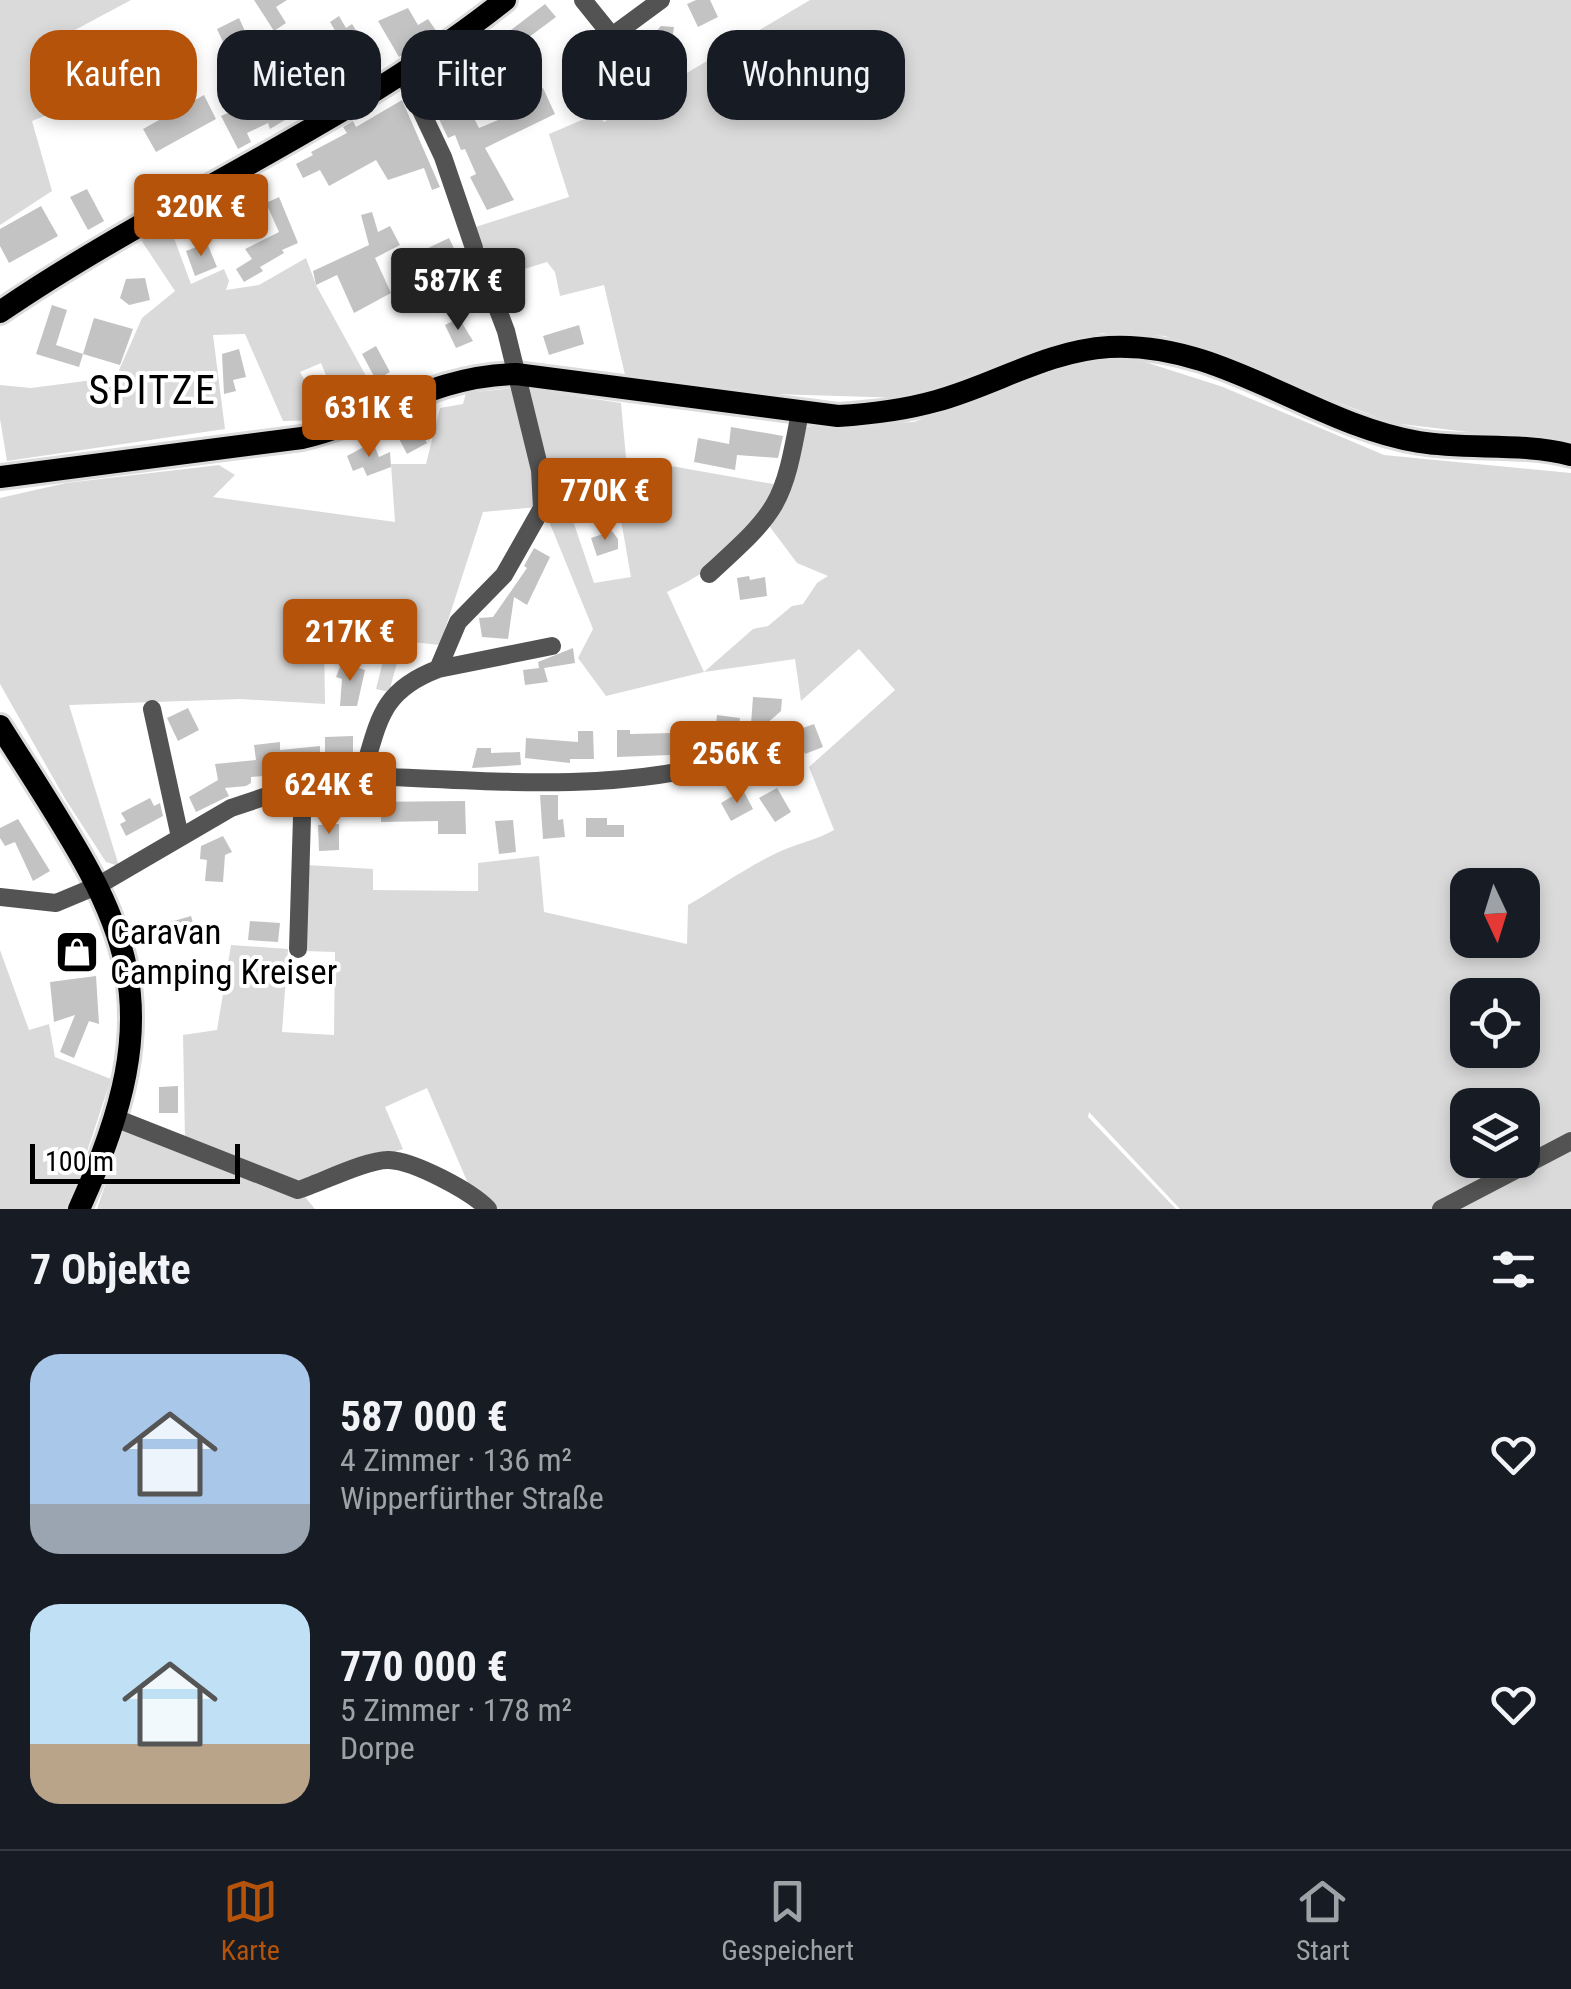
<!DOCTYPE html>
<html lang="de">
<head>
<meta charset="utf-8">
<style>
	:root { --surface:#171b24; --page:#242831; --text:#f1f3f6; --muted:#9ea1a6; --line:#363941; --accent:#b45309 }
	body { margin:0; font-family:"Roboto Condensed",sans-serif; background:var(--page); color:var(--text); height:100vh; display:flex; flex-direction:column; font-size:38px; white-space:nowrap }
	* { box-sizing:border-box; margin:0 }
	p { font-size:32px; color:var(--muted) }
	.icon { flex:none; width:55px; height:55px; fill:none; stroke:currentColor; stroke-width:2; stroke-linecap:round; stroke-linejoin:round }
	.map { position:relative; height:1209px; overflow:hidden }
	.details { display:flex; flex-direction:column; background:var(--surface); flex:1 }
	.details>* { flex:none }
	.banner { position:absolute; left:30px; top:30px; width:1000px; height:90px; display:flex; gap:20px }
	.needle { width:65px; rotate:176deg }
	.controls { position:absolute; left:1450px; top:868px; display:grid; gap:20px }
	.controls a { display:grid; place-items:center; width:90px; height:90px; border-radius:20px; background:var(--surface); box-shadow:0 5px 15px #0003; font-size:50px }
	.scale { position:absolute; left:30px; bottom:25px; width:210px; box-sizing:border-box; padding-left:10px; border:5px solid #000; border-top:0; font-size:28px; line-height:35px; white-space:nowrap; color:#000; -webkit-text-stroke:8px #fff; paint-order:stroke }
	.price { position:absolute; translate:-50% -85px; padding:0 22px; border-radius:10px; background:var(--accent); color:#fff; font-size:32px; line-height:65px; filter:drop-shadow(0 2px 5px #0008) }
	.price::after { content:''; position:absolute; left:50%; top:60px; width:30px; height:22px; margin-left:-15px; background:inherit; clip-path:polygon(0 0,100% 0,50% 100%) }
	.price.on { background:#222; color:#fff }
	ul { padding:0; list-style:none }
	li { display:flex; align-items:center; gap:30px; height:250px; padding:0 30px }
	li span { display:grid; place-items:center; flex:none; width:280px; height:200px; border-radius:30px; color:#555 }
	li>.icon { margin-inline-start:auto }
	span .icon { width:120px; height:120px; fill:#fffc; stroke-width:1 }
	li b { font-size:42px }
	h2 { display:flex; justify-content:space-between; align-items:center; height:120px; padding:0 30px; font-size:42px }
	.chip { padding:0 35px; border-radius:30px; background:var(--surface); box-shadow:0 5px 15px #0003; font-size:35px; line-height:90px }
	.chip.on { background:var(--accent); color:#fff }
	.menu { display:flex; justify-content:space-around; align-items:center; height:140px; border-top:2px solid var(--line); background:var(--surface); font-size:28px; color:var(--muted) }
	.menu a { display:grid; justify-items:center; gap:5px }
	.menu .on { color:var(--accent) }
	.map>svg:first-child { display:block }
	.green { fill:#dadada; fill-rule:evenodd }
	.building { fill:#c3c3c3 }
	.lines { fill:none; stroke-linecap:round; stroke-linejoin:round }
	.major-casing { stroke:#dbdbdb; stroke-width:28 }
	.minor { stroke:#535353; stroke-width:18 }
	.major { stroke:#000; stroke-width:22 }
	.labels { text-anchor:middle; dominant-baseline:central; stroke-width:8; stroke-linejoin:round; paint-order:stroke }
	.poi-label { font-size:35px; fill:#000; stroke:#fff; text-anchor:start }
	.quarter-label { font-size:40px; letter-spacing:2.5px; fill:#000; stroke:#fff }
</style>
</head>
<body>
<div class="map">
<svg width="1571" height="1209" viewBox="0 0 1571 1209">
	<rect width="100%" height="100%" fill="#fff"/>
	<path class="green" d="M0 0H131L32 53 52 113 32 121 52 191 0 225Z
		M810 0H1571V444L1392 423 1165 336 1102 333 1047 347 907 398 701 392 626 379 604 285 560 296 555 272 547 262 488 280 469 229 569 197 549 134 596 114 604 122Z
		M451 58 471 95 431 114 416 82Z
		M168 222 191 284 224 269 229 281 226 290 259 285 306 258 316 285 377 396 342 414 321 363 300 372 328 420 283 421 245 334 213 335 225 429 7 461 0 419V385L31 388 116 377 142 318 175 291 139 237Z
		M1107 357 1145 362 1223 387 1384 455 1571 473V1138L1437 1209H1180L1089 1112 1088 1117 1176 1209H479L427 1088 385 1107 403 1149 300 1186 185 1139 183 1035 217 1030 231 945 288 949 282 1032 334 1035 335 952 302 951 308 865 373 869V890L478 891V863L539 856 544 912 687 944 688 905C719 887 748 866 781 851 799 843 816 840 834 830L809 767 895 690 859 649 801 701 795 659 704 672 606 696 578 658 593 629 544 509 567 503 594 583 631 577 616 491 556 486 548 481 523 388 621 403 626 458 784 486C763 533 713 571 667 592L704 672 753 629 768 626 792 606 803 604 817 583 828 576 797 563 767 523 788 487 802 427 914 422 1057 367ZM1468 885H1522V940H1468ZM1468 995H1522V1050H1468ZM1468 1105H1522V1160H1468Z
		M515 388 537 468V507L483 512 440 645 403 641 389 692 376 689 387 645 341 635 340 640H324L325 704 241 699 69 705 119 866 106 862 64 797 0 684V498L66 483 219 465 235 475 213 497 395 522 391 464H426L440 408 463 404 466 393Z
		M0 950 29 1030 49 1024 55 1057 111 1079 68 1209H0Z
		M126 1124 305 1197 315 1209H97Z
		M1571 1145V1209H1454Z"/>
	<path class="building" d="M254 0H287L276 7 286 23 274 31Z
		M696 0H710L718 17 698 27 687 4Z
		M545 4 556 17 505 55 498 40Z
		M408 8 418 25 428 19 437 32 399 57 378 21Z
		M339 16 346 28 352 24 364 43 348 53 330 22Z
		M239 18 254 51 263 46 272 64 305 45 314 61 270 88 285 120 270 129 268 123 247 133 251 142 238 149 221 116 234 110 224 86 240 79 217 29Z
		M661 26 674 27 672 40 663 47 670 56 658 65 643 46Z
		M612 60 627 79 600 107 581 83Z
		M543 88 555 114 485 148 514 200 487 210 470 177 476 174 465 149 461 150 455 135 448 138 438 117 467 104 479 128 510 115 512 120 531 110 525 97Z
		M204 95 216 119 156 152 143 129Z
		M402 100 440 187 432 190 424 168 388 180 376 160 329 186 320 170 303 178 296 164 313 155 311 152 347 133 343 127 353 121 356 127Z
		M87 189 104 221 88 230 70 197Z
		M279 197 298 243 282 250 284 253 260 267 263 271 244 282 236 269 252 259 245 249 279 232 266 203Z
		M41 206 58 236 9 263 0 246V229Z
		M372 212 378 232 390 226 400 245 375 258 391 293 354 313 337 275 316 285 313 271 369 245 361 215Z
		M449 238 477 296 452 308 424 250Z
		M207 243 217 267 195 276 186 251Z
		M145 278 150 300 129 305 120 298 126 279Z
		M52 305 67 310 56 345 83 354 79 367 36 354Z
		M94 318 133 329 120 365 83 354Z
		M459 318 473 341 456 348 445 325Z
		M579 325 584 344 549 355 543 336Z
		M376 346 390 372 376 380 362 354Z
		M239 349 246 377 233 380 236 391 224 394 222 354Z
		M421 418 429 433 423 436 427 443 407 454 395 431Z
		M731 427 783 436 778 458 737 455 735 470 694 462 698 438 729 444Z
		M373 442 379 457 390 452 391 467 367 476 363 467 353 471 347 456Z
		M612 531 618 539V549L597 556 591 538Z
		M534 548 550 557 527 605 514 597 508 639 482 637 479 618 493 617 527 568 524 566Z
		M749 576 750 580 765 577 767 596 740 600 737 578Z
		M573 648 575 663 544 668 548 682 525 685 523 670 539 668 538 662Z
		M342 662 365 670 357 706H340L342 679 336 677Z
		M753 697 782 699 781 711 765 725 751 724Z
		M188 708 199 730 178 741 167 718Z
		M717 715 740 718 737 744H721V749L696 745 697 754 617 757V730H630V734L715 732Z
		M814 724 823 747 805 754 797 730Z
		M578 731H593L594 759H570V763L525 758 526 738 578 742Z
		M353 736V754H325V737Z
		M280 742V750L320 746V759H314V766L275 767 276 775 251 777V783L246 786 225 788 229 796 196 812 189 797 218 780 215 764 256 760 254 745Z
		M477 748H491V753L520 752 521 765 472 768Z
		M777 788 791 812 775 822 759 798Z
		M743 790 753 809 731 821 721 803Z
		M540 795H558V820L563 819 565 837 543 839Z
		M352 796H368V802L465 801 466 834H438V821L381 822V813L353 814Z
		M150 798 154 806 160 803 163 816 126 836 120 824 126 821 121 813Z
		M586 818H607V825H624V837H586Z
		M18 819 50 871 33 881 15 842 5 846 0 838V828Z
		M513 820 516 852 499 854 495 821Z
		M339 824V850L319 851 318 825Z
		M223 836 232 852 225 855 223 882 205 881 207 860 200 859 201 846Z
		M191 916 197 936 173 943 167 923Z
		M250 921 280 923 278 942 248 940Z
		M96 976 99 1024 89 1021 74 1058 60 1052 75 1015 54 1022 50 982Z
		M178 1086V1113H159V1087Z"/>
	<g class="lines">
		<g class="major-casing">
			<path id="major" d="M0 312C164 200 349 124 505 0
				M0 477 302 438C382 419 429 376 516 374L838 416C871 414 904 410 936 401 995 385 1046 351 1109 347 1222 341 1311 424 1419 442 1469 450 1522 442 1571 455
				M0 726C120 916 182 985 79 1209"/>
		</g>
		<path class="minor" d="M583 0 612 36 661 0
			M401 76 409 85 443 157 474 248
			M709 574C779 510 783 506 800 412
			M438 669 552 646
			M152 709 180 837
			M362 776C494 780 633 797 760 750
			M0 897 56 903 99 885 231 808 303 784 362 776C379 721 380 691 438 669L458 622 504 575 542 508 540 470 506 331 481 265
			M298 949 303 784
			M115 1118 298 1190C320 1183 368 1159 389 1160 414 1161 471 1191 488 1209
			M1441 1209 1571 1141"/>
		<use href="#major" class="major"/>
	</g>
	<defs>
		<g id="shop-square" transform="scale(2.25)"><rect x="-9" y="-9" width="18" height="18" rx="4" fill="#000" stroke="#fff"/><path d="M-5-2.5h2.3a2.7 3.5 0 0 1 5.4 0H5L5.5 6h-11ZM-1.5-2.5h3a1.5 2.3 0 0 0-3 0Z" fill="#fff"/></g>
	</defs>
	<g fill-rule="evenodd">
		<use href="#shop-square" x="77" y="952"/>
	</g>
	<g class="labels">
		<g class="poi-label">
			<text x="110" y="932">Caravan<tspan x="110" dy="40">Camping Kreiser</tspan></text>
		</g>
		<g class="quarter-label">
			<text x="153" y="390">SPITZE</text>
		</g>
	</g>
</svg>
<div class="controls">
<a><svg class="needle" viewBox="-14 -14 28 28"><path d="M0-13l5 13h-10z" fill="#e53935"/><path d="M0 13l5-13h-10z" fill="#9ea1a6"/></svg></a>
<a><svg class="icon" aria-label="locate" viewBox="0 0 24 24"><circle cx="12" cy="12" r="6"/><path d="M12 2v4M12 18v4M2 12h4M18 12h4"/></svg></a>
<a><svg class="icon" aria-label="layers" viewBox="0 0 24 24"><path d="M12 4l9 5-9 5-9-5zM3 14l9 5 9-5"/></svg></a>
</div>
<div class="scale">100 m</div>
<b class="price" style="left:201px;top:259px">320K €</b>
<b class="price on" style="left:458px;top:333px">587K €</b>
<b class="price" style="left:369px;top:460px">631K €</b>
<b class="price" style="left:605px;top:543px">770K €</b>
<b class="price" style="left:350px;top:684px">217K €</b>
<b class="price" style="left:737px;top:806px">256K €</b>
<b class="price" style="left:329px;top:837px">624K €</b>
<div class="banner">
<a class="chip on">Kaufen</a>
<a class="chip">Mieten</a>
<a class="chip">Filter</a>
<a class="chip">Neu</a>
<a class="chip">Wohnung</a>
</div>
</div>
<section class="details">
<h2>7 Objekte<svg class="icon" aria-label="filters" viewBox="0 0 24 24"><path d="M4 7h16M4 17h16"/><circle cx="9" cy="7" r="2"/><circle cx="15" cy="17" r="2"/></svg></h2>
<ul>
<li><span style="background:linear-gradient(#a9c7e8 75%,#9aa5b1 0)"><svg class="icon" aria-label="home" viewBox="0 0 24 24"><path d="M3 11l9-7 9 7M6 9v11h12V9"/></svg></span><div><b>587 000 €</b><p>4 Zimmer · 136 m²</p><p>Wipperfürther Straße</p></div><svg class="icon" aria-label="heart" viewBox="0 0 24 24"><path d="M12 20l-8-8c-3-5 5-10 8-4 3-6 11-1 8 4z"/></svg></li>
<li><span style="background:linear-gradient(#bfe0f5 70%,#b9a48a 0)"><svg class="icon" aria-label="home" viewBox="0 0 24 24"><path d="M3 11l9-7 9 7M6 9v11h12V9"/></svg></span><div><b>770 000 €</b><p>5 Zimmer · 178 m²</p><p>Dorpe</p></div><svg class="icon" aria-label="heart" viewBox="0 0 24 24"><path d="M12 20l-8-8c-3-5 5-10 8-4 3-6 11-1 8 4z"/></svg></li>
</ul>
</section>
<nav class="menu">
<a class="on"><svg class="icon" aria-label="map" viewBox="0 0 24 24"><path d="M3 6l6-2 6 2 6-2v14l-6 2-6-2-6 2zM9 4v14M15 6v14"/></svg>Karte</a>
<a><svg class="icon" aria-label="saved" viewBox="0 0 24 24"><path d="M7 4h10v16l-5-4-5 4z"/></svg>Gespeichert</a>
<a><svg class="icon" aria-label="home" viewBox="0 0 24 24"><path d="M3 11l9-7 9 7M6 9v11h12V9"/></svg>Start</a>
</nav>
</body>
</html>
